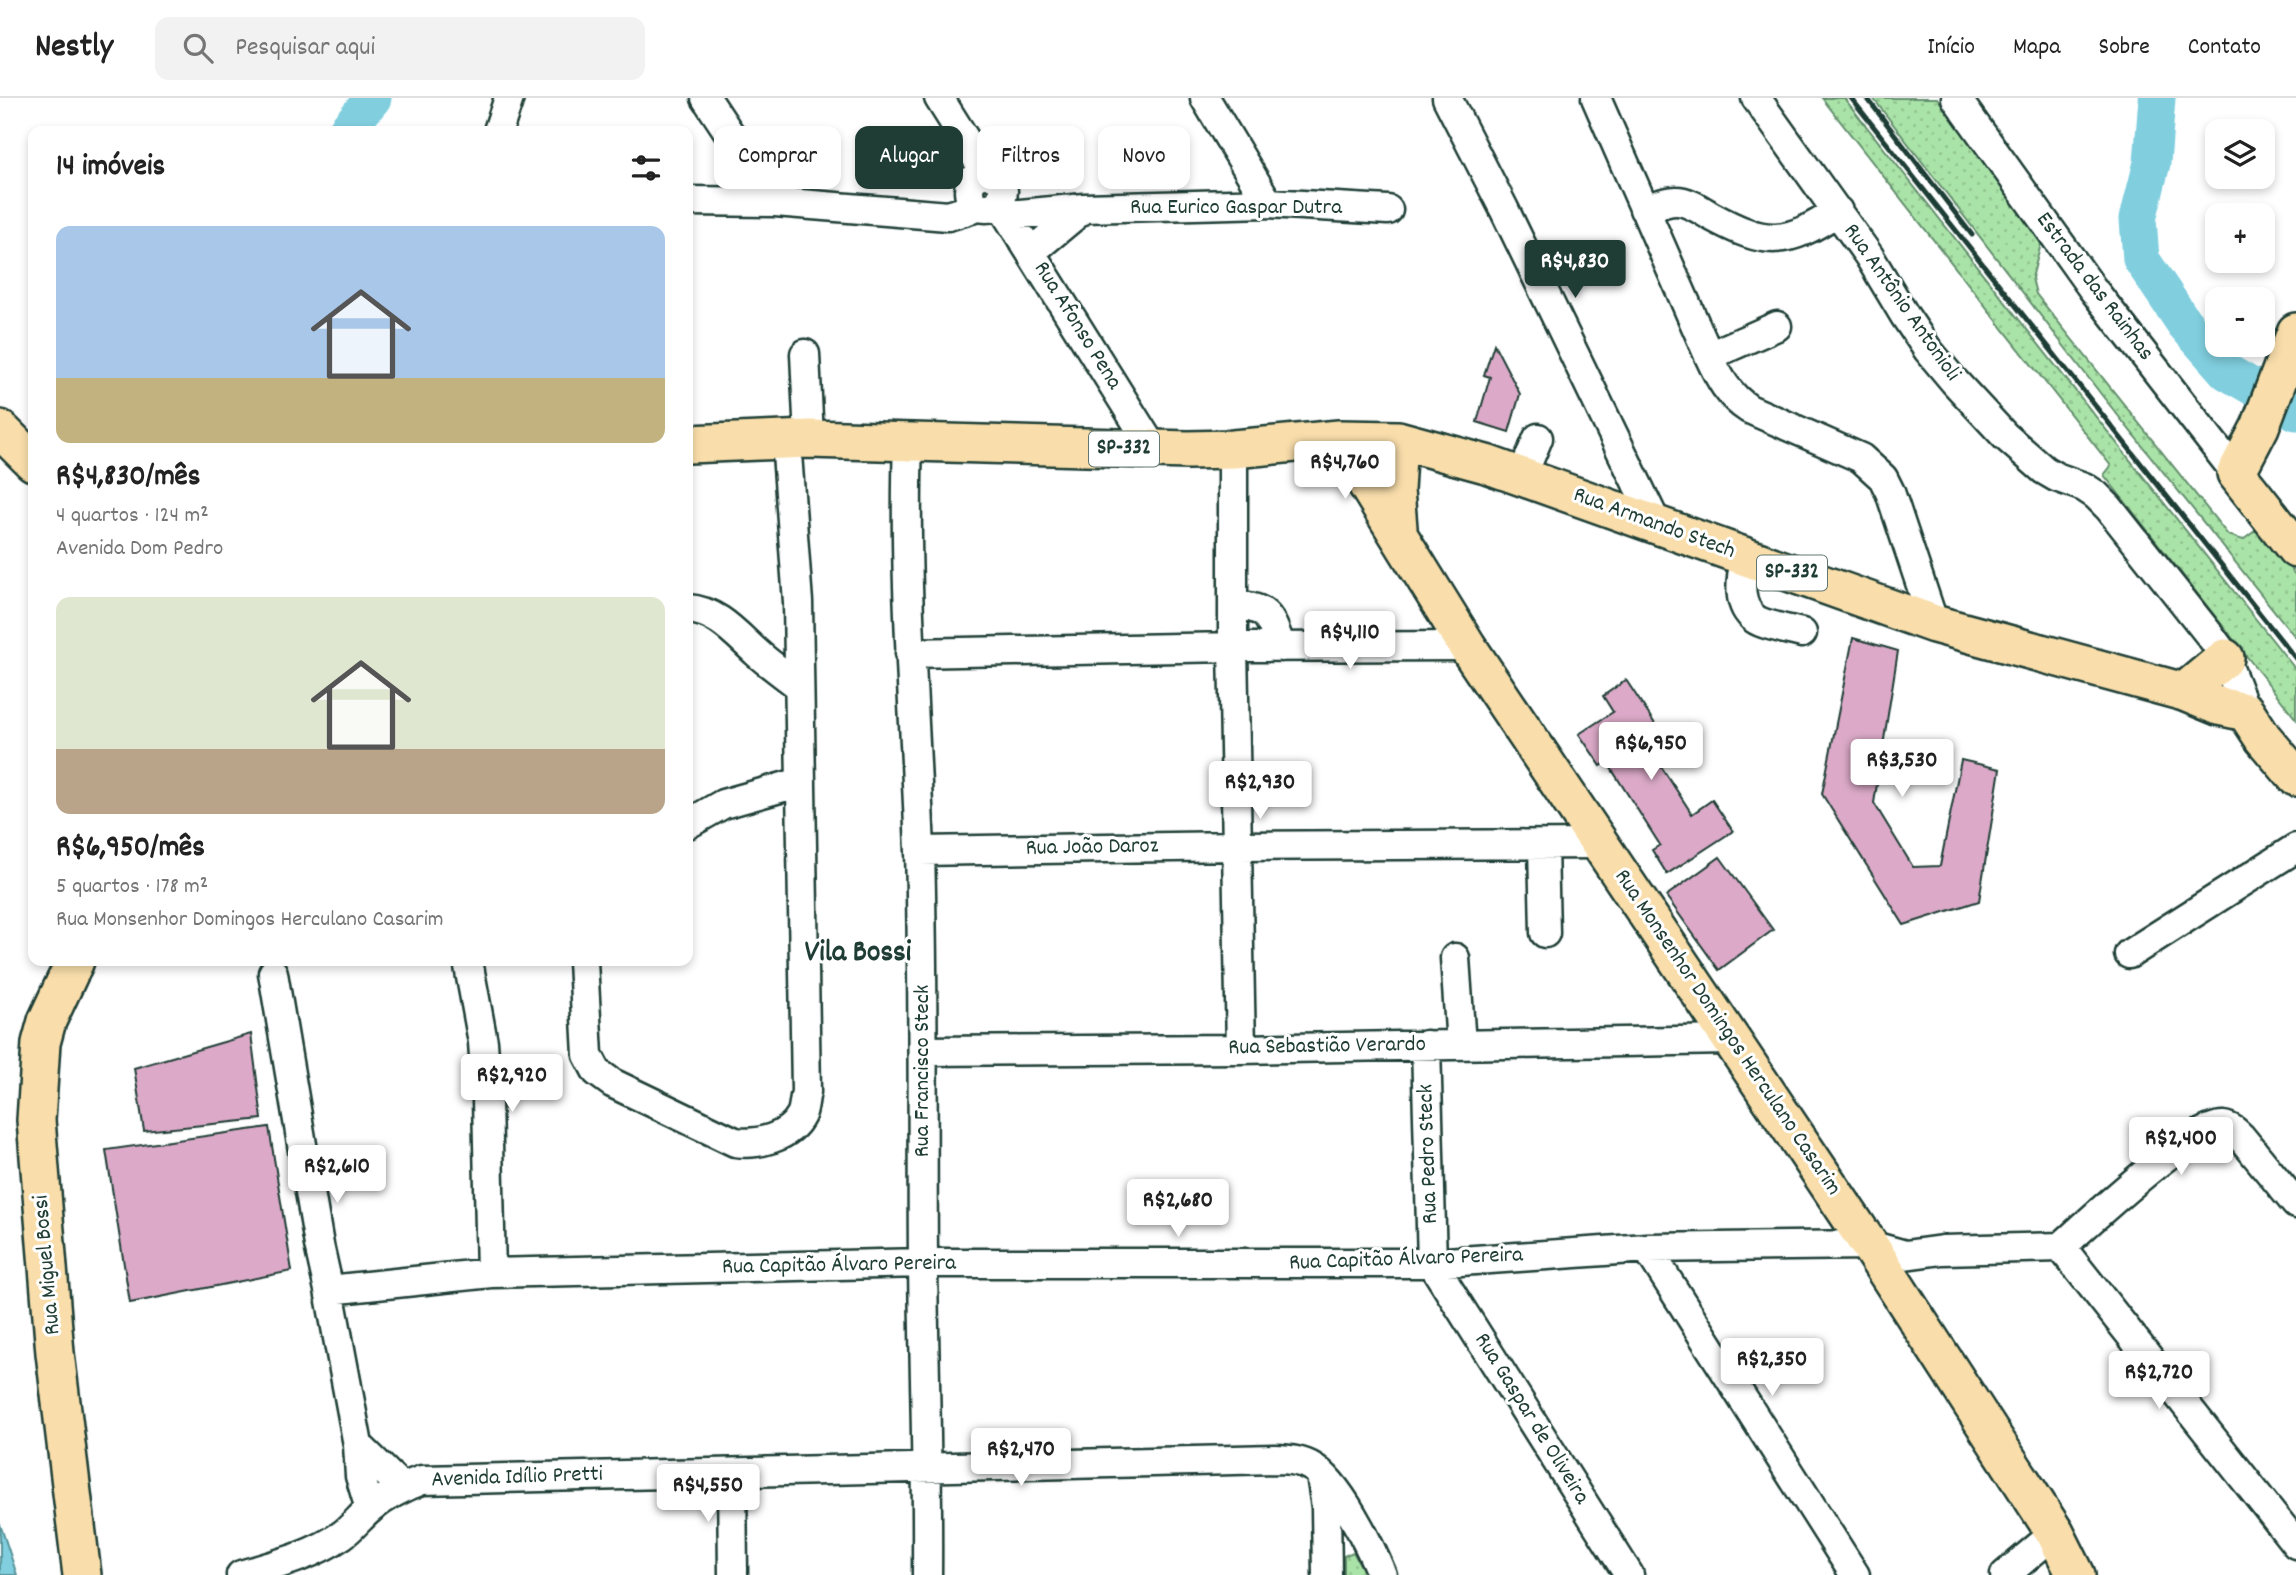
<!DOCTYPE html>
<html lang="pt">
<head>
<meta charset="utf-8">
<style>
	:root { --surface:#fff; --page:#f2f2f2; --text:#222; --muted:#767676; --line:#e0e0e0; --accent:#1f3d34 }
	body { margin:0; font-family:Dekko,sans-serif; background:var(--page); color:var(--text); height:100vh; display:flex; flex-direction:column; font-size:26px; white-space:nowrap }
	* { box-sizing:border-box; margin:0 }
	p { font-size:23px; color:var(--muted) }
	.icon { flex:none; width:38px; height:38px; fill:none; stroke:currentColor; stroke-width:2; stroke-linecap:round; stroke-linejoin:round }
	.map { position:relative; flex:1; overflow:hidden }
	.side { position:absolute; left:28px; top:28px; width:665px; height:840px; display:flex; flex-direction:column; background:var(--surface); border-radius:14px; box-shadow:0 4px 10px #0003 }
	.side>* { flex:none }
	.guide { position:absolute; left:714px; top:28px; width:665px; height:63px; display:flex; gap:14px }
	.fabs { position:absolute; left:2205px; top:21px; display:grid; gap:14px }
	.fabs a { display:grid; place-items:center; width:70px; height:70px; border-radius:14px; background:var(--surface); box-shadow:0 4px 10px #0003; font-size:35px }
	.price { position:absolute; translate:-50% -60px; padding:0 16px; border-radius:7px; background:#fff; color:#222; font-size:23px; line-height:46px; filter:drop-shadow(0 2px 4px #0008) }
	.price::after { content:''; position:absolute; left:50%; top:42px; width:21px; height:16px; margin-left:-10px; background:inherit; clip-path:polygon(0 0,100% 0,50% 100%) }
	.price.on { background:var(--accent); color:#fff }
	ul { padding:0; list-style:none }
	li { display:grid; align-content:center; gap:14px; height:371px; padding:0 28px }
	li span { display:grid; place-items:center; height:217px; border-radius:14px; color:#555 }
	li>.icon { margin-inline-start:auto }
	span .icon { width:126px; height:126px; fill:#fffc; stroke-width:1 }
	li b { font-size:30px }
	h2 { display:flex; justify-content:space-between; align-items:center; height:84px; padding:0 28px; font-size:30px }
	.pill { padding:0 24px; border-radius:14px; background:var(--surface); box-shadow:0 4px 10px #0003; font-size:24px; line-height:63px }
	.pill.on { background:var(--accent); color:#fff }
	header { display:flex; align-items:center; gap:42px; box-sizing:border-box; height:98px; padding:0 35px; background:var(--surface); border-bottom:2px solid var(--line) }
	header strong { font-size:33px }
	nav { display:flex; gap:38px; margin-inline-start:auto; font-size:24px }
	.search { width:490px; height:63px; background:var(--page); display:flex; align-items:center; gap:18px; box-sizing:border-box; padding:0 24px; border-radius:14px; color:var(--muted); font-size:26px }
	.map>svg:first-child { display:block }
	.grass { fill:url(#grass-dots); stroke:#64906e; stroke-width:2 }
	.water { fill:#80cede; stroke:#59949a; stroke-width:2 }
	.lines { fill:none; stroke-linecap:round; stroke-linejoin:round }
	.river { stroke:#80cede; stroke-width:37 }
	.building { fill:#dcaac8; stroke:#1f3d34; stroke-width:2 }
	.minor-casing { stroke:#1f3d34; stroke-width:33 }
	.major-casing { stroke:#1f3d34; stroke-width:42 }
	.minor { stroke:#fff; stroke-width:28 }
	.major { stroke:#f9deab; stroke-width:37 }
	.rail { stroke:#1f3d34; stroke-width:5 }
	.labels { text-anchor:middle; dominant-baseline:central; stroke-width:6; stroke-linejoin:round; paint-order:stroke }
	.shield { fill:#fff; stroke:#627771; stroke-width:2 }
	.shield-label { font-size:21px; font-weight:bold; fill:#1f3d34 }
	.street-label { font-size:23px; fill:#1f3d34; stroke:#fff }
	.district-label { font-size:30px; font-weight:bold; fill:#1f3d34; stroke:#fff }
</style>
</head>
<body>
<header>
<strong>Nestly</strong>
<div class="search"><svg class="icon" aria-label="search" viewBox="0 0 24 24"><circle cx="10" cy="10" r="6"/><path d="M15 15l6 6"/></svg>Pesquisar aqui</div>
<nav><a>Início</a><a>Mapa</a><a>Sobre</a><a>Contato</a></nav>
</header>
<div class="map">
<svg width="2296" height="1477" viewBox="0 0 2296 1477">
	<defs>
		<pattern id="grass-dots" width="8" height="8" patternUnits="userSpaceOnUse" patternTransform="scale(1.75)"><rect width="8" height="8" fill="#aae3a8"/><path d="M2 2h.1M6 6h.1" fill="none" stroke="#92c491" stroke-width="1.8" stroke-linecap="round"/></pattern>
	</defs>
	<rect width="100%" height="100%" fill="#fff"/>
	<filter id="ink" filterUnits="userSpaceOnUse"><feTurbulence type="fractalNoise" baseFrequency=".0143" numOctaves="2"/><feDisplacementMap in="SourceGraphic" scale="14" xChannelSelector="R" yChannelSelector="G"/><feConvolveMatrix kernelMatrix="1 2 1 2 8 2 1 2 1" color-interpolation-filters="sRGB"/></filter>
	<g filter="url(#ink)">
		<path class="grass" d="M1822 0H1844L2296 572V621L2104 377 2111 368Z
			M1873 0H1937L2042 142 2032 180 2036 196 2228 437 2243 442 2259 430 2296 478V540L2104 300Z
			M1353 1454 1366 1477H1344V1458Z"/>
		<path class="water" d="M0 1426 17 1477H0Z"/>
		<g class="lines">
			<path class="river" d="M2157 0 2152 65 2138 121 2141 161 2184 225 2227 274 2296 314
				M346 33 373 0"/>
		</g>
		<path class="building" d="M1494 246 1520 296 1509 334 1477 324 1490 279 1484 277Z
			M1853 540 1898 553 1874 705 1913 769 1940 768 1961 662 2000 671 1979 803 1904 827 1822 696Z
			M1626 582 1655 626 1640 636 1692 716 1712 702 1733 733 1667 776 1652 752 1660 747 1607 664 1601 668 1579 636 1613 614 1603 598Z
			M1720 759 1773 832 1719 872 1666 798Z
			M251 936 262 1021 144 1033 134 970Z
			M269 1029 292 1173 130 1205 106 1052Z"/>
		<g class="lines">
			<g class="minor-casing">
				<path id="minor" d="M706 0 775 104
					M939 0 986 75
					M1205 0 1268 105
					M1447 0 1504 111 1657 427
					M1596 0 1709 258C1719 280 1729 298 1749 311L1861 360 1883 380 1890 394 1934 526
					M1756 0 1869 158 1905 218 1928 252 1954 283 2005 338 2044 372 2056 379 2084 389 2096 397 2109 410 2212 540 2223 555 2246 614
					M1956 0 2092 190 2236 375
					M498 33 509 0
					M969 93a17 17 0 1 1 34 0a17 17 0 1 1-34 0Z
					M688 103 775 104 948 118 978 109
					M999 104 1154 352
					M1644 111C1654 108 1666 103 1676 103 1689 103 1701 112 1711 118 1766 148 1786 148 1838 113
					M1009 117 1084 110 1268 105 1388 112
					M1031 154 1084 110
					M805 256 809 341
					M1709 258 1777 228
					M908 344C903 480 915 617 920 754 924 890 922 1027 923 1164 924 1268 928 1372 927 1477
					M1233 351V549L1241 951
					M1522 378 1538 340
					M1745 458C1742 478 1735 506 1755 521 1763 527 1791 532 1802 535
					M1233 508C1267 507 1270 519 1281 549
					M688 511C717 513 735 535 756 554 769 566 785 577 799 588
					M910 555 1233 549 1467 548
					M688 726 723 706 801 684
					M1543 747 1545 835
					M920 753 1237 748 1601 746
					M2129 856 2296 750
					M1455 860 1461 947
					M468 863 483 944 487 1002 491 1175
					M583 863 588 957 597 974 612 985 735 1044C758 1047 789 1040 801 1017 804 1011 804 1001 806 994L798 504 786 342
					M273 875 319 1147 329 1192 358 1347 360 1378 370 1411
					M1426 947 1432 1165 1629 1477
					M924 953 1241 951 1730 942
					M2061 1149 2296 1446
					M2061 1149C2088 1125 2193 1026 2223 1028 2231 1029 2236 1034 2241 1039L2296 1106
					M1647 1150 1855 1477
					M329 1192 491 1175 923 1165H1432L1647 1150 1869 1147 1905 1157 1942 1152 2061 1149
					M358 1347 402 1390
					M732 1375 733 1477
					M1321 1377 1326 1409 1327 1477
					M241 1477C275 1467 312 1458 342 1437 352 1430 360 1419 370 1411 385 1398 403 1389 422 1382L1275 1361C1288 1361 1301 1362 1312 1369 1339 1384 1370 1448 1382 1477
					M2005 1477 2055 1435"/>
			</g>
			<g class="major-casing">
				<path id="major" d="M2296 234 2260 329 2236 375 2296 451
					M0 331 33 364
					M1339 341 1467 548 1869 1147 2055 1435 2076 1477
					M1398 342 1395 392 1398 430
					M688 346 809 341 1188 352 1233 351 1339 341 1398 342 1486 366 1934 526 2184 594 2218 608 2246 614 2263 640 2296 679
					M2184 594 2225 560
					M75 863 47 923 41 945 36 1022 55 1255 82 1477"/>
			</g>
			<use href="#minor" class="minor"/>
			<use href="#major" class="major"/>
			<path class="rail" d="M1851 0 2296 561
				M1867 0 1972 137"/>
		</g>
	</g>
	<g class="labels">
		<g class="shield">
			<rect x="1089" y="333.5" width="70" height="35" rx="5"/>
			<rect x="1757" y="457.5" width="70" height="35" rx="5"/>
		</g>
		<g class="shield-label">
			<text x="1124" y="351">SP-332</text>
			<text x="1792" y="475">SP-332</text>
		</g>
		<g class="street-label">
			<text x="1236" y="110">Rua Eurico Gaspar Dutra</text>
			<text transform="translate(2094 189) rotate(53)">Estrada das Rainhas</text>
			<text transform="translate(1901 205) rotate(55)">Rua Antônio Antonioli</text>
			<text transform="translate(1077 228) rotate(58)">Rua Afonso Pena</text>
			<text transform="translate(1654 426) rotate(20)">Rua Armando Stech</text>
			<text transform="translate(1092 750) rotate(-1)">Rua João Daroz</text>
			<text transform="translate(1727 935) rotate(56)">Rua Monsenhor Domingos Herculano Casarim</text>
			<text transform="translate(1327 949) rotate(-1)">Rua Sebastião Verardo</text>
			<text transform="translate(923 973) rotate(-90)">Rua Francisco Steck</text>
			<text transform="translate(1429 1056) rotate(-92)">Rua Pedro Steck</text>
			<text transform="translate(1406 1162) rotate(-2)">Rua Capitão Álvaro Pereira</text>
			<text transform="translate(48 1167) rotate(-95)">Rua Miguel Bossi</text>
			<text transform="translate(839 1168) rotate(-1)">Rua Capitão Álvaro Pereira</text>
			<text transform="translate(1531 1321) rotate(58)">Rua Gaspar de Oliveira</text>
			<text transform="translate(517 1380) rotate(-2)">Avenida Idílio Pretti</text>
		</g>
		<g class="district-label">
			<text x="858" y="856">Vila Bossi</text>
		</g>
	</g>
</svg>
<div class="fabs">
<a><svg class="icon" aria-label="layers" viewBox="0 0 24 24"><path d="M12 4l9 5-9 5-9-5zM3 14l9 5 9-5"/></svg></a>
<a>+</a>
<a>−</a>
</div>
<b class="price on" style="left:1575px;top:202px">R$4,830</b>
<b class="price" style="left:1345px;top:403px">R$4,760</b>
<b class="price" style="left:1350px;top:573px">R$4,110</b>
<b class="price" style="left:1651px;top:684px">R$6,950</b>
<b class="price" style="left:1902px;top:701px">R$3,530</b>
<b class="price" style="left:1260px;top:723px">R$2,930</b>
<b class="price" style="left:512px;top:1016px">R$2,920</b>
<b class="price" style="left:2181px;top:1079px">R$2,400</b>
<b class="price" style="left:337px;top:1107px">R$2,610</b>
<b class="price" style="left:1178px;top:1141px">R$2,680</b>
<b class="price" style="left:1772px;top:1300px">R$2,350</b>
<b class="price" style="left:2159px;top:1313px">R$2,720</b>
<b class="price" style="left:1021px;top:1390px">R$2,470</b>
<b class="price" style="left:708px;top:1426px">R$4,550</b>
<div class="guide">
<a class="pill">Comprar</a>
<a class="pill on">Alugar</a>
<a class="pill">Filtros</a>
<a class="pill">Novo</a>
</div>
<section class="side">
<h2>14 imóveis<svg class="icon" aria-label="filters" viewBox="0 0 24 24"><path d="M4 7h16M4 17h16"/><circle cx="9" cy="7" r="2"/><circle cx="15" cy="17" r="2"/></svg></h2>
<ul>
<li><span style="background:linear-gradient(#a9c7e8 70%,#c2b280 0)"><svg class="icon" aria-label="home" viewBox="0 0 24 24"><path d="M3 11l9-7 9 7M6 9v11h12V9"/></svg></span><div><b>R$4,830/mês</b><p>4 quartos · 124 m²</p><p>Avenida Dom Pedro</p></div></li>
<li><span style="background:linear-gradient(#dfe7d0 70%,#b9a48a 0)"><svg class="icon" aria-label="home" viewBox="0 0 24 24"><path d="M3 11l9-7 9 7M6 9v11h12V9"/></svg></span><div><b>R$6,950/mês</b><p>5 quartos · 178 m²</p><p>Rua Monsenhor Domingos Herculano Casarim</p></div></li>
</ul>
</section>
</div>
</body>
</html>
